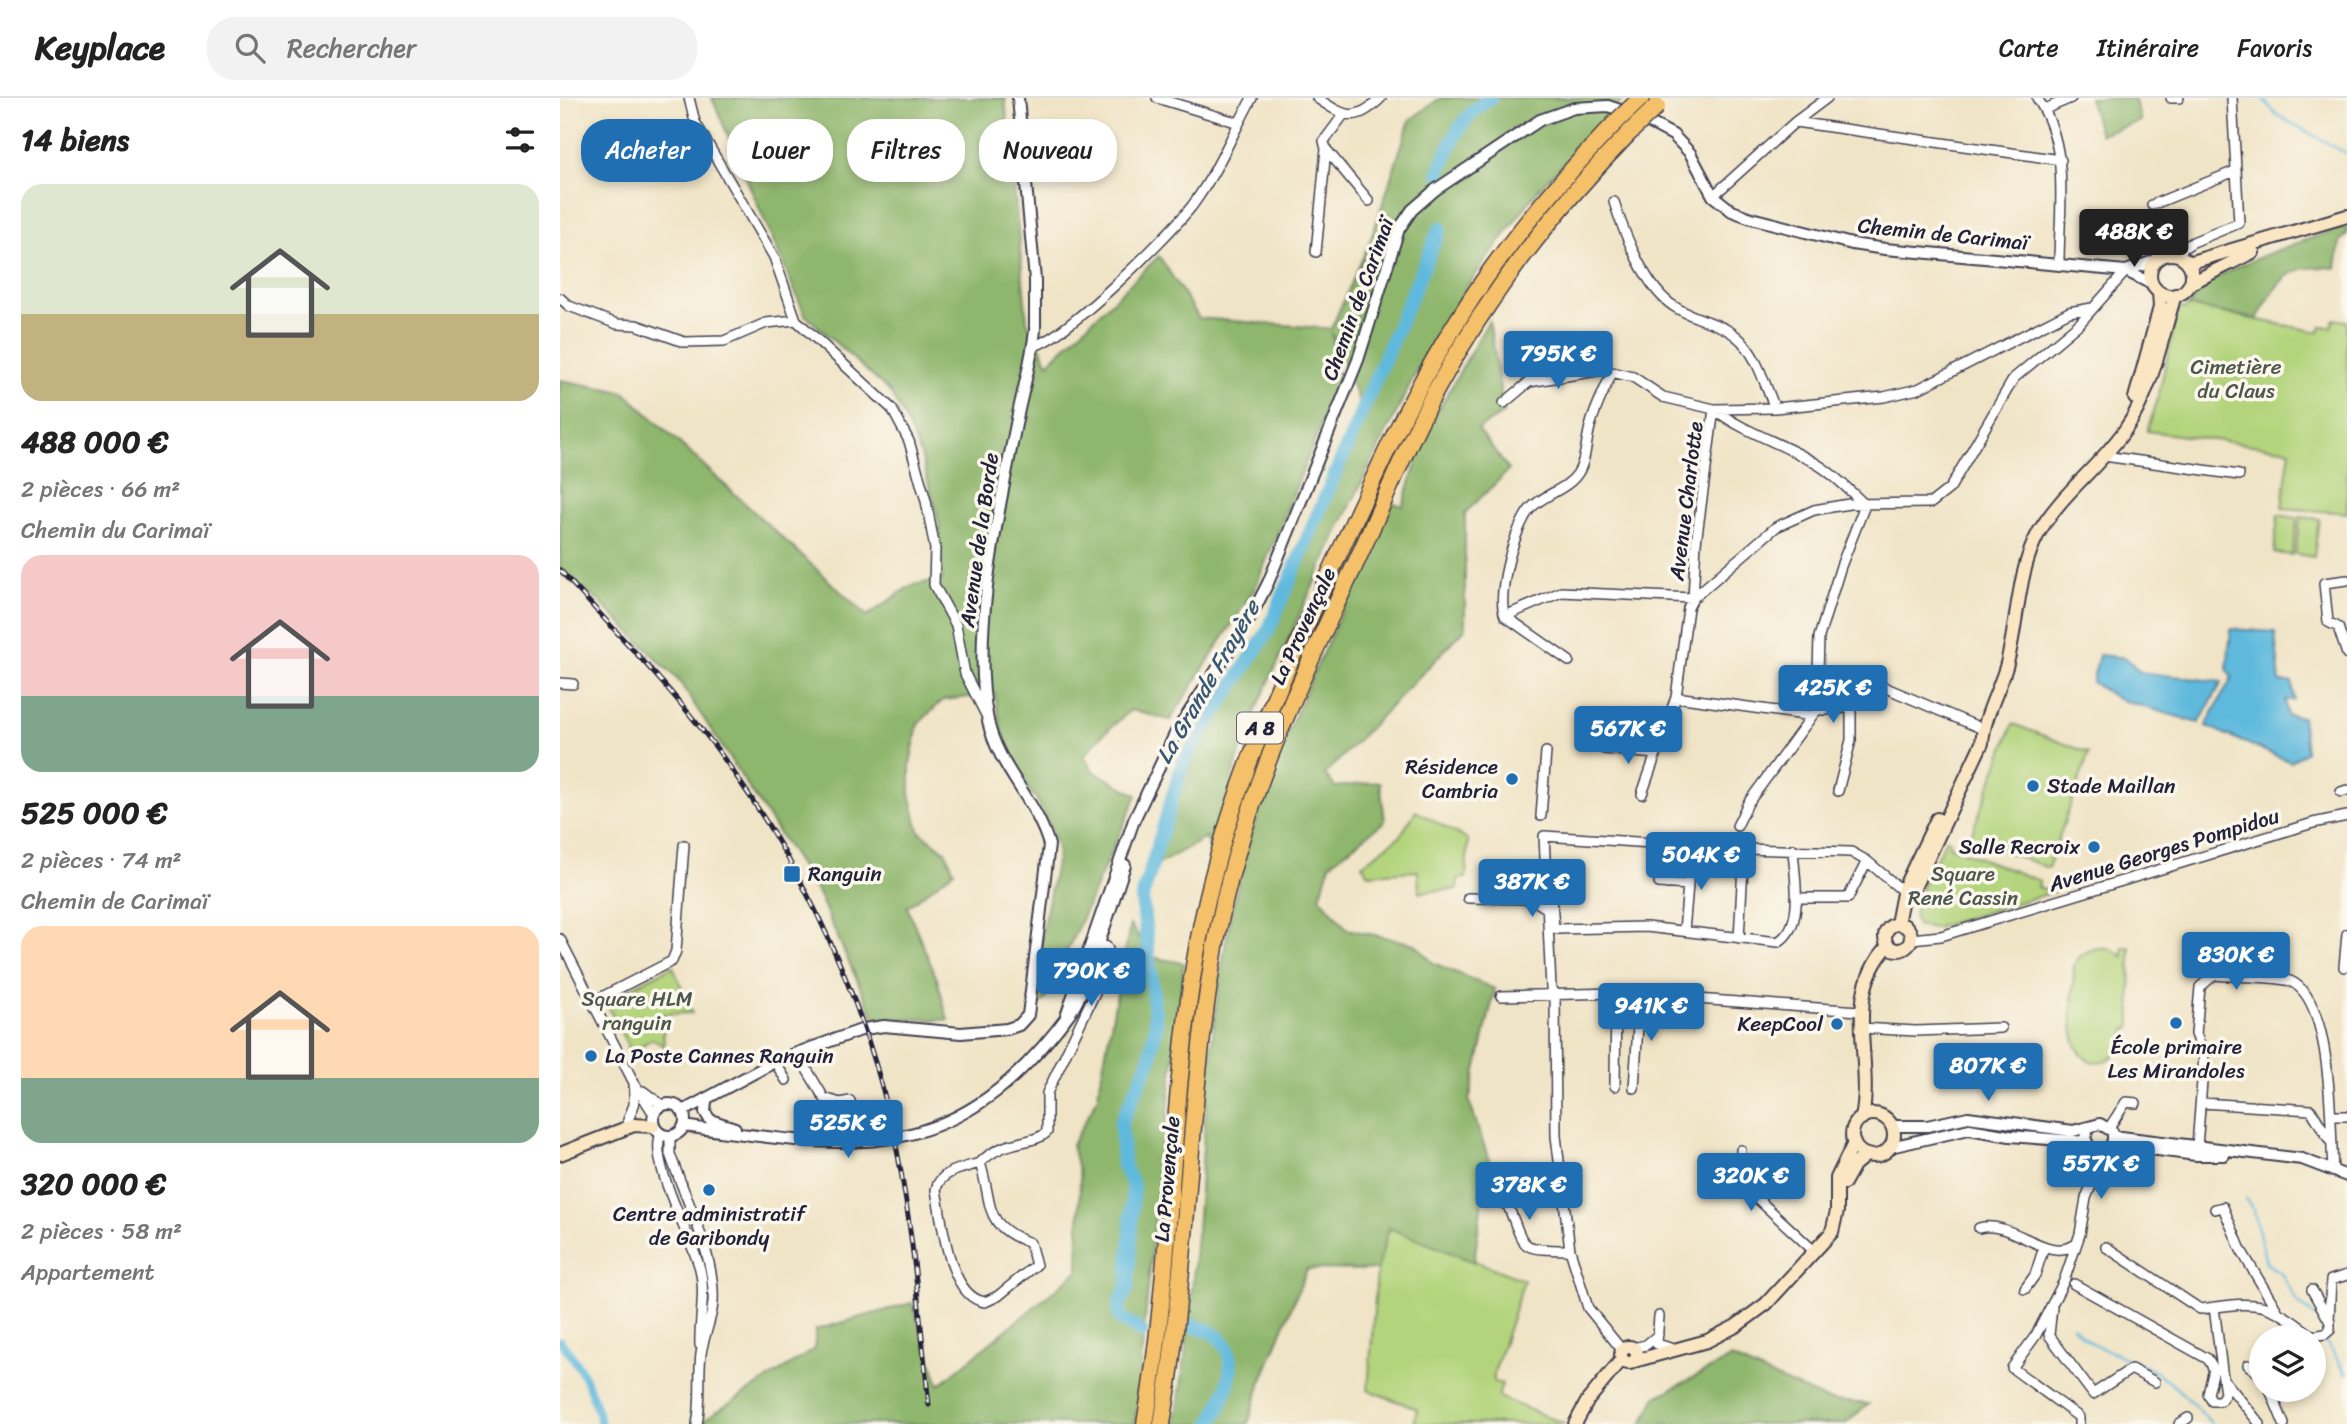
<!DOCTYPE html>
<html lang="fr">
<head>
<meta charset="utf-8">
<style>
	:root { --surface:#fff; --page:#f2f2f2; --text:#222; --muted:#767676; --line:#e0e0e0; --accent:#1f6fb2 }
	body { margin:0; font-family:Sriracha,sans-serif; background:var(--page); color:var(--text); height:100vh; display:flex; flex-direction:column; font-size:26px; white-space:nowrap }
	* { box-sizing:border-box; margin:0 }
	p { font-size:23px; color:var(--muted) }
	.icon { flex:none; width:38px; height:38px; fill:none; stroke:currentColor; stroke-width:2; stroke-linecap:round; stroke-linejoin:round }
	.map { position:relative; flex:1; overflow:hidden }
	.panel { display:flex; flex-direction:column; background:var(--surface); width:560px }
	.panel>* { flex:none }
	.hud { position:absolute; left:21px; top:21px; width:665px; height:63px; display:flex; gap:14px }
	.fabs { position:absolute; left:1689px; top:1227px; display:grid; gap:14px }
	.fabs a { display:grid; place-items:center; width:77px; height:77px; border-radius:50%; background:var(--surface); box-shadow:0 4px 10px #0003; font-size:35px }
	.price { position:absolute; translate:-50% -60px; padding:0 16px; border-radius:7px; background:var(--accent); color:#fff; font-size:23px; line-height:46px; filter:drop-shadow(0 2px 4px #0008) }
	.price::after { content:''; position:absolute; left:50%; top:42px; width:21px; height:16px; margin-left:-10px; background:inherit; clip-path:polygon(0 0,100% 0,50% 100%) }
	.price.current { background:#222; color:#fff }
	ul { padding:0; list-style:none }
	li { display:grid; align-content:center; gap:14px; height:371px; padding:0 21px }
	li span { display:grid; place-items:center; height:217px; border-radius:21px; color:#555 }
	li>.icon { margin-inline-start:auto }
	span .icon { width:126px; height:126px; fill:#fffc; stroke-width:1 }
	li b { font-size:30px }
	h2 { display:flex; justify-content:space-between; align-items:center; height:84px; padding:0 21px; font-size:30px }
	.tag { padding:0 24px; border-radius:28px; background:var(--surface); box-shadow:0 4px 10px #0003; font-size:24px; line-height:63px }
	.tag.current { background:var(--accent); color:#fff }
	header { display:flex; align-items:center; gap:42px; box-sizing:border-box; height:98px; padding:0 35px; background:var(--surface); border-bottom:2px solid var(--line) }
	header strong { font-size:33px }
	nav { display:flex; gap:38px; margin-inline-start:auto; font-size:24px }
	.search { width:490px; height:63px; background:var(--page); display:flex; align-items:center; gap:18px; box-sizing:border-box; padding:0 24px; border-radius:28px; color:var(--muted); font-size:26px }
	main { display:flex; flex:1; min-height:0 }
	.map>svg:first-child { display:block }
	.green { fill:#b3d47c; stroke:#6a7b5c; stroke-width:2 }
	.forest { fill:#8eb66c; stroke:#586c54; stroke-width:2 }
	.water { fill:#5fb9dd; stroke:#406e8c; stroke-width:2 }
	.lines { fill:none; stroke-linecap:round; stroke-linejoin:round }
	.stream { stroke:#5fb9dd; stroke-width:2.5 }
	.canal { stroke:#5fb9dd; stroke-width:8 }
	.river { stroke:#5fb9dd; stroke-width:14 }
	.minor-casing { stroke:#413f50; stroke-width:12 }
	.tertiary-casing { stroke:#413f50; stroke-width:14 }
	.secondary-casing { stroke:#413f50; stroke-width:16 }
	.motorway-casing { stroke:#413f50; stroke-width:19 }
	.minor { stroke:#fff; stroke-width:9 }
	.tertiary { stroke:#fff; stroke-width:10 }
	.secondary { stroke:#fbe6c3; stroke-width:12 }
	.motorway { stroke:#f4c16a; stroke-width:16 }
	.rail-casing { stroke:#22223b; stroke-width:5 }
	.rail { stroke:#fbf7ec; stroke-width:2.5; stroke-dasharray:8; stroke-linecap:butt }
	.motorway-bridge-casing { stroke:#413f50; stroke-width:19; stroke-linecap:butt }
	.motorway-bridge { stroke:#f4c16a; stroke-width:16 }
	.poi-dot { fill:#1f6fb2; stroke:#fbf7ec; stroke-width:2.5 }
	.labels { text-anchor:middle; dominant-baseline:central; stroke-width:7; stroke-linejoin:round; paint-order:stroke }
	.shield { fill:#fbf7ec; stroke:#636270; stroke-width:2 }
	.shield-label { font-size:19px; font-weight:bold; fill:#22223b }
	.street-label { font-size:21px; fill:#22223b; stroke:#fbf7ec }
	.park-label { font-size:21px; fill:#4e574e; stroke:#fbf7ec }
	.poi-label { font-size:21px; fill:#22223b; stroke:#fbf7ec; text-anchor:end }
	.water-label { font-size:23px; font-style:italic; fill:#375774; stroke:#fbf7ec }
</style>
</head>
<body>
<header>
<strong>Keyplace</strong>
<div class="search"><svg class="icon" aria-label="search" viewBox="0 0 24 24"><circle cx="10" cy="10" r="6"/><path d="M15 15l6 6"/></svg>Rechercher</div>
<nav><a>Carte</a><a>Itinéraire</a><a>Favoris</a></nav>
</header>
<main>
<section class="panel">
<h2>14 biens<svg class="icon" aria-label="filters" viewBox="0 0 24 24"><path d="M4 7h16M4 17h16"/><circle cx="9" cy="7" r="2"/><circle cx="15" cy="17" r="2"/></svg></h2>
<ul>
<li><span style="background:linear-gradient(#dfe7d0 60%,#c2b280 0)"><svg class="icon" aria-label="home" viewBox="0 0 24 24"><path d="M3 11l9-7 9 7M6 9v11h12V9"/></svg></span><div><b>488 000 €</b><p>2 pièces · 66 m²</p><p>Chemin du Carimaï</p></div></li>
<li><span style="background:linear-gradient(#f6c9c9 65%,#7fa58c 0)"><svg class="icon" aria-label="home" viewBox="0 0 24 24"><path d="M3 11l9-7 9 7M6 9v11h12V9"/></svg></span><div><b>525 000 €</b><p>2 pièces · 74 m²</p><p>Chemin de Carimaï</p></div></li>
<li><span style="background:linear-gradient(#ffd9b3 70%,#7fa58c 0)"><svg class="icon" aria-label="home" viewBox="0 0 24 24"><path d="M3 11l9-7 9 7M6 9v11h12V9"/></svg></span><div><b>320 000 €</b><p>2 pièces · 58 m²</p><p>Appartement</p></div></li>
</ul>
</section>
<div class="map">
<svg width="1787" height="1326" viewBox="0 0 1787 1326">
	<rect width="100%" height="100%" fill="#fbf7ec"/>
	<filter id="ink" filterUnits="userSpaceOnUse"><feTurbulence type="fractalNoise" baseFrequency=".0143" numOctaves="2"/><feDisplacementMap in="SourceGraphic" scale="14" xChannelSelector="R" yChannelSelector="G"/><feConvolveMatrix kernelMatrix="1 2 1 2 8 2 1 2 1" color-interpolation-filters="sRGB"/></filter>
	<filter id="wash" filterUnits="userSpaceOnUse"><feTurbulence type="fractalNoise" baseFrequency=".00686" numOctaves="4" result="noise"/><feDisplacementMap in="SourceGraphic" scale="28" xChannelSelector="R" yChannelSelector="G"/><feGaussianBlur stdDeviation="1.57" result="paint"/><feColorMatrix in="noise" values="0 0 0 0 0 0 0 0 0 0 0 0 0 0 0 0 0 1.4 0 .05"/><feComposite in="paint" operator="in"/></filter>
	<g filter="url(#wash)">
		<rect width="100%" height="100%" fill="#f0e4c6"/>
		<path class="green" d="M1628 208 1759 234 1761 228 1771 229 1774 221 1787 223V415L1722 410 1730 352 1587 333 1597 304 1617 217 1621 210 1626 211Z
			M1718 417 1737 420 1732 457 1714 455Z
			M1740 419 1759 421 1754 459 1735 456Z
			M1453 626 1529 655 1488 770 1410 740Z
			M856 713 908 742 906 780 898 781 897 791 859 794 858 773 809 776 802 767 840 738Z
			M1386 741 1390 743 1389 748 1480 783 1478 789 1493 794 1375 830 1357 827C1346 809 1377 761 1386 741Z
			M1563 849H1570L1571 931H1566C1564 963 1529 978 1516 947 1508 929 1514 887 1514 866 1526 848 1548 844 1563 859Z
			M113 868 132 915 102 916 104 948 92 941 71 954 45 903Z
			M829 1130 964 1182 934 1275V1284L942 1286 938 1299 1005 1326H854L857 1311 808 1292 817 1172Z"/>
		<path class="forest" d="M152 0H445L467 223 488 265 599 158 639 220 771 231 811 141 850 22 880 0H1065L977 93 907 188 858 270 777 435 686 634 650 753 647 739 593 769 632 658 718 520 804 317 772 235 778 285 695 490 610 622 571 612 542 637 524 658 533 673 577 697 485 902 476 908 481 841 498 755 492 732 476 700 453 673 444 647 435 596 383 602 358 626 350 666V696L359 733 385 753 394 773 347 809 377 881 388 922 314 920 258 795 119 583 40 504 0 474V282L64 294 307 518 350 488 382 481 379 425 361 357 345 321 330 294 245 217Z
			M1529 0H1574L1581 23 1540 36Z
			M1781 130 1787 131V136L1780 143 1776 170C1726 166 1720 180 1697 221L1628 208C1634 201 1639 193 1646 187 1677 164 1743 143 1781 130Z
			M929 222 944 315 918 331 949 372 905 415V531L765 676 775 689 820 684 825 723 770 766 760 799 787 831 855 846 873 865 935 891 909 1003 935 1080 922 1102 914 1164 829 1130 817 1172 747 1171 701 1284 688 1326H615C645 1156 637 981 672 812 702 668 772 537 833 405L843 408 866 334Z
			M570 827 595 860 624 865 605 1039 602 1045 575 1326H144L145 1321 255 1251V1232L352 1205 379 1287 518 1173 520 1080 512 1047 537 1001Z
			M1171 1260 1267 1302 1309 1306 1285 1326H1082L1096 1299Z"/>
		<path class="water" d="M1671 531 1715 534 1720 584H1732L1734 602H1725L1727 617 1742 619 1746 653 1731 664 1646 628 1672 579 1667 571Z
			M1539 557 1566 560 1580 574 1662 584 1639 625 1558 601 1532 584Z"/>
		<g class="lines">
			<path class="stream" d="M1702 0 1717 17 1787 56
				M1686 1101 1694 1113 1706 1165 1721 1175 1738 1205 1761 1223 1763 1232
				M1513 1228C1533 1254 1567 1257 1594 1273 1616 1287 1634 1306 1651 1325
				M1763 1240 1787 1276"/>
			<path class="canal" d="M0 1243C22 1268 33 1294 41 1326"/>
			<path class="river" d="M879 75C891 44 901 17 931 0
				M634 1228C689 1241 671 1288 651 1326
				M582 1234 560 1220 559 1207 568 1188 573 1087 563 1067 561 1024 590 962 596 926 582 800 623 664 708 533 880 130"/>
		</g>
	</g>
	<g filter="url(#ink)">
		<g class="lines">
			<g class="minor-casing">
				<path id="minor" d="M129 0 135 24 214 159 236 222 332 311 349 343 366 403 375 451 374 487 396 527 405 576 428 621
					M597 0 679 25
					M757 0C785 19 795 25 821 0
					M1477 0C1511 49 1499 110 1499 166
					M1611 0H1619
					M1485 11 1511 0
					M1235 24 1501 62
					M766 51 809 103
					M1153 98 1235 24 1267 0
					M1054 104C1064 135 1086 192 1115 209 1138 224 1167 224 1185 247 1199 264 1206 290 1215 310
					M1592 107 1675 73
					M756 154 766 51 764 43 784 16
					M1614 156 1633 144 1679 125 1672 0
					M0 200 9 208 57 226 76 227 124 244 164 243 206 225 236 222
					M473 248C504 242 610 136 632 108 656 76 673 35 692 0
					M944 305 969 284 1043 272 1073 279 1103 299 1154 311 1215 310 1324 299 1358 291 1509 214 1532 210
					M1154 311C1186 336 1226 346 1260 368 1277 379 1290 393 1305 407L1281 468 1259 539 1257 612
					M1544 358 1679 377
					M1787 482 1764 485 1768 524 1778 529 1787 556
					M945 518 1001 494 1133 500 1136 445 1154 311
					M945 518C936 497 955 427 971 410 984 396 1007 392 1018 375 1026 363 1026 343 1030 329 1035 309 1045 292 1052 274
					M945 518 1009 563
					M0 585 13 586
					M1116 599 1252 618 1257 612C1303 612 1286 604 1319 587L1423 631
					M1044 651 1095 656
					M1278 693 1291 642V609
					M1781 694 1787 692
					M1082 696 1116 599 1128 510 1133 500 1216 429 1254 412 1289 406 1371 405 1390 390 1454 280 1520 225 1566 173
					M981 718 986 654
					M1177 728 1188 705 1252 618
					M1099 785 1128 787 1130 748
					M1107 786 1108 747
					M991 789 994 830 997 831 1086 829 1218 844C1246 827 1234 778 1233 751
					M908 800 972 801 986 810
					M1236 800H1288L1307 763
					M1124 833 1128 787
					M1179 840 1184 751
					M0 841 74 985 94 1016
					M1351 841 1381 838 1753 725 1787 718
					M1784 869 1787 836
					M529 888 547 869
					M941 898 1056 895 1299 913
					M32 904 112 863 116 853 124 747
					M1300 930 1356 933 1441 930
					M237 955 264 1000 280 1005 290 1003 295 1023
					M215 964 226 982
					M1055 988 1056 895
					M1074 990 1080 897
					M83 993 102 1007
					M1642 1005 1751 1012 1770 1043
					M1773 1018H1787
					M68 1022 74 1007V987
					M1549 1030 1566 1004 1576 1005
					M101 1036C88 1063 132 1140 140 1171 146 1196 139 1222 140 1247
					M110 1039V1056C125 1100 156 1159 153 1204 152 1222 143 1239 141 1256 138 1280 142 1303 137 1326
					M1634 1051 1637 1049 1644 957 1636 936 1640 889 1654 877C1672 879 1716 878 1730 883 1774 901 1770 1032 1773 1072
					M1181 1052V1077L1187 1091 1254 1153
					M420 1065C404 1070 379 1073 376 1092 382 1121 388 1199 425 1204L438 1198 476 1167 470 1145C421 1126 434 1108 420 1065 443 1040 475 1047 487 1034V995L551 861 547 849 533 844
					M936 1101 948 1108C967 1152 956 1151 1010 1152
					M1655 1111 1663 1109 1681 1152 1718 1214
					M1419 1130C1452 1121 1487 1166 1516 1146
					M1546 1149 1640 1211C1696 1204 1704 1200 1752 1238L1765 1236 1770 1232V1224L1752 1192
					M1514 1186 1648 1261 1654 1271 1648 1296 1652 1303H1660L1665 1296 1654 1209
					M1465 1191 1475 1177 1484 1149
					M1492 1209 1489 1237 1533 1296 1571 1271 1595 1284
					M1099 1218 1097 1246 1114 1251
					M1769 1222 1771 1182 1787 1177
					M1073 1250 1086 1247 1098 1237
					M1062 1252 1028 1210 1010 1152 996 1038 995 895 991 890 984 738 1184 751 1291 754 1307 763 1345 795
					M1688 1267 1701 1277
					M1664 1282 1700 1326
					M1710 1292 1724 1326
					M1519 1326V1319L1452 1270 1476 1237 1504 1183 1520 1136 1526 1100 1537 1073 1538 1054
					M1619 1326 1628 1320"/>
			</g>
			<g class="tertiary-casing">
				<path id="tertiary" d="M1566 173 1596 162
					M506 918 574 722 616 634 689 522 708 485 798 262 839 131 852 112 875 92 980 22 1014 10 1048 8 1075 17 1113 37 1130 55 1153 98 1172 113 1191 120 1292 146 1325 151 1566 173 1592 186
					M146 1003 145 1014 150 1022 175 1030
					M93 1022a16 16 0 1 1 32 0a16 16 0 1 1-32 0Z
					M123 1013 220 961 304 931 324 928 401 935 447 931 459 927 468 917 489 747C476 701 438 670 428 623 410 530 440 409 458 316 464 288 472 260 475 232V182L458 0
					M124 1028C299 1053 397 1069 512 912 519 903 523 889 527 878 541 842 553 804 565 767
					M1331 1028H1367L1408 1019 1513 1033 1540 1026 1552 1033C1555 1043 1551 1051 1542 1054L1530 1051 1525 1040 1528 1031
					M1553 1038 1742 1061 1787 1078
					M1552 1046 1636 1057H1664
					M1330 1049 1409 1031 1450 1038 1526 1044"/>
			</g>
			<g class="secondary-casing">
				<path id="secondary" d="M1590 177a21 21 0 1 1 42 0a21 21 0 1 1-42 0Z
					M1628 165 1787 118
					M1631 185 1693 154
					M1575 300 1600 209 1599 194
					M1345 795 1352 794 1422 645C1424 618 1438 595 1446 569 1458 526 1457 473 1479 434 1501 396 1540 368 1565 332 1592 293 1601 242 1615 197
					M1325 839a13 13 0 1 1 26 0a13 13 0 1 1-26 0Z
					M1337 826 1344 790 1377 721
					M1292 1037a21 21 0 1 1 42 0a21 21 0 1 1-42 0Z
					M1302 1020C1314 961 1281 898 1328 848
					M0 1056 74 1027 93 1028
					M1284 1085 1294 1067 1306 1057
					M1061 1257a8 8 0 1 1 16 0a8 8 0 1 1-16 0Z
					M1074 1263 1147 1243 1176 1228 1206 1206 1272 1134 1277 1113V1080L1294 1045
					M1015 1326 1028 1302 1062 1261"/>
			</g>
			<g class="motorway-casing">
				<path id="motorway" d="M585 1326C613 1167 609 1004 638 845 661 719 710 606 763 490 806 398 846 303 901 217 945 146 999 83 1057 23
					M602 1326C629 1168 627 1007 655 849 678 716 734 595 792 473 820 414 844 352 875 294 927 198 993 113 1069 35"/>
			</g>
			<use href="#minor" class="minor"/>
			<use href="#tertiary" class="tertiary"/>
			<use href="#secondary" class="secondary"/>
			<use href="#motorway" class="motorway"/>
			<g class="rail-casing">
				<path id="rail" d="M0 472C57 536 120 598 170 669 245 775 301 896 331 1024 352 1116 359 1213 369 1307"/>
			</g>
			<use href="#rail" class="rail"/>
			<g class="motorway-bridge-casing">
				<path id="motorway-bridge" d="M1057 23 1081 0
					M1069 35 1097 8"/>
			</g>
			<use href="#motorway-bridge" class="motorway-bridge"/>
		</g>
	</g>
	<g class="poi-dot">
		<circle cx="952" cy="681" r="7"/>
		<circle cx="1473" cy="688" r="7"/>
		<circle cx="1534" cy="749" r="7"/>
		<rect x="223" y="767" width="18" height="18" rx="3.5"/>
		<circle cx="1616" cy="925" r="7"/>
		<circle cx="1277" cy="926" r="7"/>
		<circle cx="31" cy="958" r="7"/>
		<circle cx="149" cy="1092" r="7"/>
	</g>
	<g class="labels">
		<rect class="shield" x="677" y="614.5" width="46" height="31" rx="5"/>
		<g class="shield-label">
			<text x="700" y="630">A 8</text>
		</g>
		<g class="street-label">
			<text transform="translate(1383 136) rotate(6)">Chemin de Carimaï</text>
			<text transform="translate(798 201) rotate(-70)">Chemin de Carimaï</text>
			<text transform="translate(1126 403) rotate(-83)">Avenue Charlotte</text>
			<text transform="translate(419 442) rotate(-82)">Avenue de la Borde</text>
			<text transform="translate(743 528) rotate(-65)">La Provençale</text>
			<text transform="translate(1604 752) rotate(-17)">Avenue Georges Pompidou</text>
			<text transform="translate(607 1081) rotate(-85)">La Provençale</text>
		</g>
		<g class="park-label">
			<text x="1676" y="269">Cimetière<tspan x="1676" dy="24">du Claus</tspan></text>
			<text x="1403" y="776">Square<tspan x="1403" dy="24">René Cassin</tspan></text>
			<text x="77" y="901">Square HLM<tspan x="77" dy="24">ranguin</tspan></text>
		</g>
		<g class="poi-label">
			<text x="938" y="669">Résidence<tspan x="938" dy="24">Cambria</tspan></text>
			<text x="1487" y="688" text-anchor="start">Stade Maillan</text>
			<text x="1520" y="749">Salle Recroix</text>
			<text x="248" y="776" text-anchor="start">Ranguin</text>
			<text x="1263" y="926">KeepCool</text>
			<text x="1616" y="949" text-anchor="middle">École primaire<tspan x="1616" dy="24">Les Mirandoles</tspan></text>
			<text x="45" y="958" text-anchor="start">La Poste Cannes Ranguin</text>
			<text x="149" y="1116" text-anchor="middle">Centre administratif<tspan x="149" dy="24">de Garibondy</tspan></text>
		</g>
		<g class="water-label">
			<text transform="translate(648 584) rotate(-60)">La Grande Frayère</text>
		</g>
	</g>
</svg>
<div class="fabs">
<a><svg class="icon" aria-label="layers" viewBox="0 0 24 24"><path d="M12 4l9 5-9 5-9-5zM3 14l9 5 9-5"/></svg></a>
</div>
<b class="price current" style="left:1574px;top:171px">488K €</b>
<b class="price" style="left:998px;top:293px">795K €</b>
<b class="price" style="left:1273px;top:627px">425K €</b>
<b class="price" style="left:1068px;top:668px">567K €</b>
<b class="price" style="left:1141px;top:794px">504K €</b>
<b class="price" style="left:972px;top:821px">387K €</b>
<b class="price" style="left:1676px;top:894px">830K €</b>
<b class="price" style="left:531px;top:910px">790K €</b>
<b class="price" style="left:1091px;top:945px">941K €</b>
<b class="price" style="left:1428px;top:1005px">807K €</b>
<b class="price" style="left:288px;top:1062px">525K €</b>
<b class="price" style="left:1541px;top:1103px">557K €</b>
<b class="price" style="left:1191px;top:1115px">320K €</b>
<b class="price" style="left:969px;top:1124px">378K €</b>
<div class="hud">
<a class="tag current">Acheter</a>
<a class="tag">Louer</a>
<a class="tag">Filtres</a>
<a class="tag">Nouveau</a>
</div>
</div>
</main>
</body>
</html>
